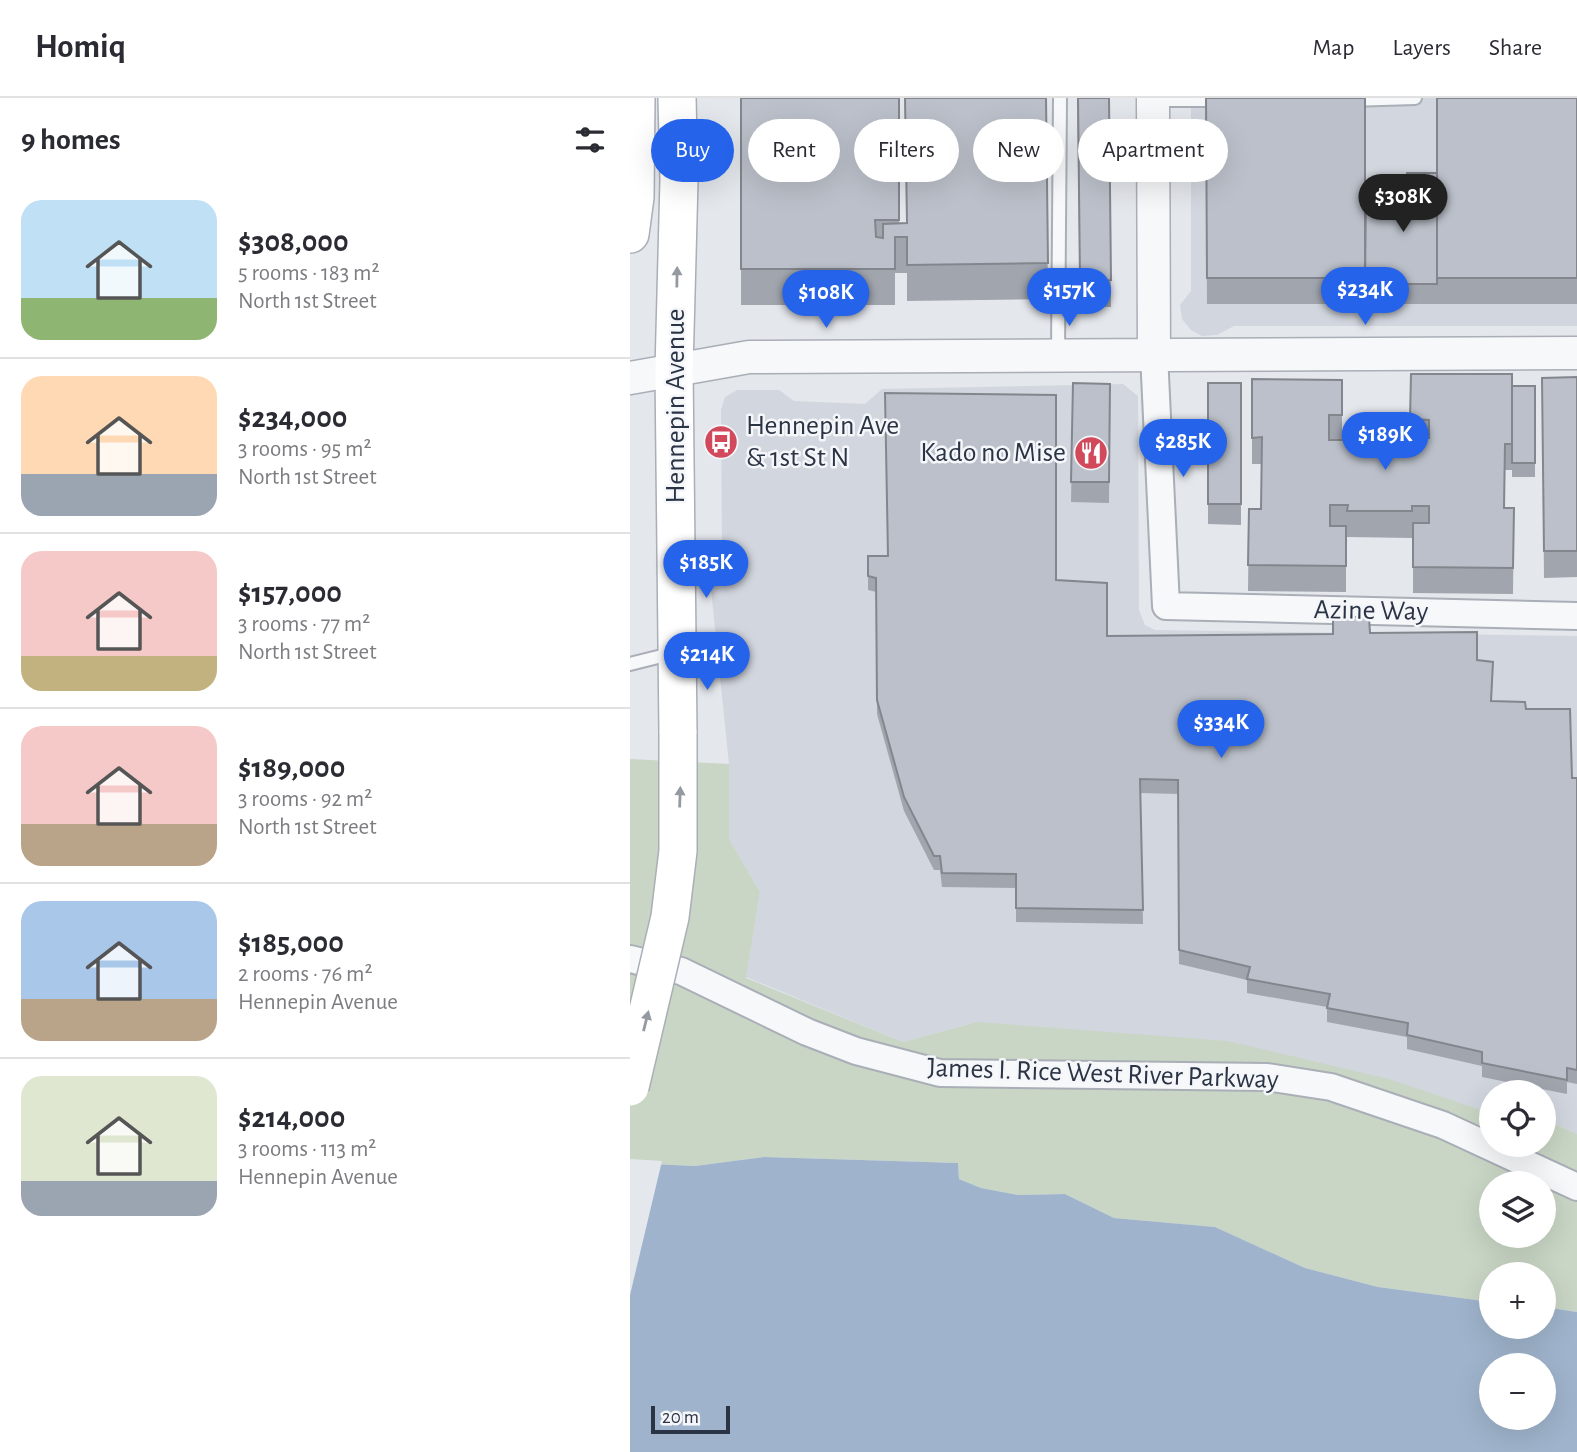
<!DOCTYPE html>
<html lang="en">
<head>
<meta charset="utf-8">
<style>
	:root { --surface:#fff; --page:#f2f2f3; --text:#2b2b33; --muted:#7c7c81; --line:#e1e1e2; --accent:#2563eb }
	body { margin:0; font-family:"Alegreya Sans",sans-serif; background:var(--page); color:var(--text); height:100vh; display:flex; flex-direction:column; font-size:26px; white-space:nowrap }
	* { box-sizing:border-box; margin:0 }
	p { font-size:23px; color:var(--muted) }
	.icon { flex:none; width:38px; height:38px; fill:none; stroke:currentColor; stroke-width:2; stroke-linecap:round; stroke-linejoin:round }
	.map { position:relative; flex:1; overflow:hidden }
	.sheet { display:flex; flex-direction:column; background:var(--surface); width:630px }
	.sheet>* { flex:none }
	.top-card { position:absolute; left:21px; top:21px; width:665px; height:63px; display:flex; gap:14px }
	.tools { position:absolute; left:849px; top:982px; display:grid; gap:14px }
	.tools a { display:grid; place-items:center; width:77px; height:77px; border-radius:50%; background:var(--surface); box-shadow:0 7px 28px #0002; font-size:35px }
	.scale { position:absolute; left:21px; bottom:18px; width:79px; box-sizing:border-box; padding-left:7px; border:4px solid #2b3445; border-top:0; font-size:19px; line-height:24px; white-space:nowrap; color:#2b3445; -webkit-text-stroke:5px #f4f6f9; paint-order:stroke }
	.price { position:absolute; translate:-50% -60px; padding:0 16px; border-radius:24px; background:var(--accent); color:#fff; font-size:23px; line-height:46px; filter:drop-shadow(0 2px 4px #0008) }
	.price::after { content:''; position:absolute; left:50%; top:42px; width:21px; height:16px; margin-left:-10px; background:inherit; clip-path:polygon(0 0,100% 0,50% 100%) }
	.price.selected { background:#222; color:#fff }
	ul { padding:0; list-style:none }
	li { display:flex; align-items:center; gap:21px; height:175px; padding:0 21px }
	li+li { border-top:2px solid var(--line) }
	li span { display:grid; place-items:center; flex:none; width:196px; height:140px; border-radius:21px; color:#555 }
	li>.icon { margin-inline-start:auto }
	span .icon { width:84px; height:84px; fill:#fffc; stroke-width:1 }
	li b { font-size:30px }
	h2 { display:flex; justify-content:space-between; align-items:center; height:84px; padding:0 21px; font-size:30px }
	.chip { padding:0 24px; border-radius:32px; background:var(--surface); box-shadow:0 7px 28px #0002; font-size:24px; line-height:63px }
	.chip.selected { background:var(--accent); color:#fff }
	header { display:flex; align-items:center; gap:42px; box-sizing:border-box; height:98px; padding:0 35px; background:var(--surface); border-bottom:2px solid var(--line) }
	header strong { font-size:33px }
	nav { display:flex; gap:38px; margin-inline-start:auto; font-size:24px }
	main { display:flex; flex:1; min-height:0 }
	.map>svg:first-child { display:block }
	.built { fill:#d2d6de }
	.green { fill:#c9d6c5; fill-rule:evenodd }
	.water { fill:#9fb4cc; fill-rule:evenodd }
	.pier { fill:#e4e7ec }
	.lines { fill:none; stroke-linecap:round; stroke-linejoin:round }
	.service-casing { stroke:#a9aeb7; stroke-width:16 }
	.minor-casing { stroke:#a9aeb7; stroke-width:30 }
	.tertiary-casing { stroke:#a9aeb7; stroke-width:35 }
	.secondary-casing { stroke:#a9aeb7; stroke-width:40 }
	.service { stroke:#f7f8fa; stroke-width:12 }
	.minor { stroke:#f7f8fa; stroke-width:26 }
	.tertiary { stroke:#f7f8fa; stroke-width:32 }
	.secondary { stroke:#fff; stroke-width:37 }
	.secondary-bridge-casing { stroke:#a9aeb7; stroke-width:40; stroke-linecap:butt }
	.secondary-bridge { stroke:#fff; stroke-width:37 }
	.wall { fill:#a1a5ae }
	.building { fill:#bbc0ca; stroke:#83868d; stroke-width:2 }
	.oneway { fill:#959aa2 }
	.labels { text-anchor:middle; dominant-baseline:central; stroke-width:5; stroke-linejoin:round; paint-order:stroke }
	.street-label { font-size:28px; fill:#2b3445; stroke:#f4f6f9 }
	.poi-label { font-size:28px; fill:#2b3445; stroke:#f4f6f9; text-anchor:start }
</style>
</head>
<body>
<header>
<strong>Homiq</strong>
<nav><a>Map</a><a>Layers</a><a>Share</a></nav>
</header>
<main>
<section class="sheet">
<h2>9 homes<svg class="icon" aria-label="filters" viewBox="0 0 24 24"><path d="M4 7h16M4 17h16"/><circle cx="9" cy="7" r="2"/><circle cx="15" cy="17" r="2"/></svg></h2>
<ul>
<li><span style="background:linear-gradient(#bfe0f5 70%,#8fb573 0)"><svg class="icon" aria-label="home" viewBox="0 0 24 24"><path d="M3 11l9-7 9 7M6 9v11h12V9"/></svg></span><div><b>$308,000</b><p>5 rooms · 183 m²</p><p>North 1st Street</p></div></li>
<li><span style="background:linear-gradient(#ffd9b3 70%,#9aa5b1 0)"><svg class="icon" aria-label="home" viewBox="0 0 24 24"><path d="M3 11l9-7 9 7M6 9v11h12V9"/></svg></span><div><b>$234,000</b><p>3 rooms · 95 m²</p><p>North 1st Street</p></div></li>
<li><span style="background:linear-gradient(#f6c9c9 75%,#c2b280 0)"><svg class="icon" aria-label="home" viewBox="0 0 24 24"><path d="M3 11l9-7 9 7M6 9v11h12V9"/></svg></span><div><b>$157,000</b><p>3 rooms · 77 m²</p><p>North 1st Street</p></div></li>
<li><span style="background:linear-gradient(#f6c9c9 70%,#b9a48a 0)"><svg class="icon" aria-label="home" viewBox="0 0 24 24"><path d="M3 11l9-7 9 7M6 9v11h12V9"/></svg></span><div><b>$189,000</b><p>3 rooms · 92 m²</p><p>North 1st Street</p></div></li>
<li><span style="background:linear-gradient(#a9c7e8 70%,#b9a48a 0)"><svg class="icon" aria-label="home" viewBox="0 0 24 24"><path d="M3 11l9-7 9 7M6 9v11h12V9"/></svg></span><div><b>$185,000</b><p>2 rooms · 76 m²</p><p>Hennepin Avenue</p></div></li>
<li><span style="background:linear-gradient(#dfe7d0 75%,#9aa5b1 0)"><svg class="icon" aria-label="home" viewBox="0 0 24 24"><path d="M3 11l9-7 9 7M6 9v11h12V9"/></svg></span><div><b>$214,000</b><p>3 rooms · 113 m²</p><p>Hennepin Avenue</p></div></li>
</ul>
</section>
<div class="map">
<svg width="947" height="1354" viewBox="0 0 947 1354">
	<rect width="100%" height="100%" fill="#e4e7ec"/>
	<path class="built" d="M561 0H947V228H604L587 237 572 238 561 232 552 221 550 207 561 193Z
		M493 286 508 298 509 512 515 527 525 532 947 538V1036L914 1021V994H861V1017L848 1011 347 924 273 944 116 879 130 794 99 741V666L81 491 92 449 91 312 95 299 107 292H149L164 303 235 306 252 291Z"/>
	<path class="green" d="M0 661 99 666V741L130 794 116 880 273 944 347 924 598 943 759 981 848 1011 861 1017V1046H914V1021L947 1036V1214L914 1209V1176H861V1204L748 1189 675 1170 585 1129 484 1120 435 1096 388 1097 351 1090 329 1081 328 1065 134 1059 65 1068 0 1065ZM861 1085H914V1138H861Z"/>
	<path class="water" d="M134 1059 328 1065 329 1081 351 1090 388 1097 435 1096 484 1120 585 1129 675 1170 748 1189 861 1204V1228H914V1209L947 1214V1354H0V1065L65 1068ZM861 1267H914V1320H861Z"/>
	<path class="pier" d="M0 1061 32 1063 0 1197Z"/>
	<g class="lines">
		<g class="service-casing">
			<path id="service" d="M523 2H592
				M719 2 785 0
				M428 256 430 0
				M0 566 44 555"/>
		</g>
		<g class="minor-casing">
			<path id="minor" d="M524 256 536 508 947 518
				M0 861 51 873 177 934 226 953 310 975 637 979 701 989 813 1027 947 1089"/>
		</g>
		<g class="tertiary-casing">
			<path id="tertiary" d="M523 0 524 256
				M0 280 119 259 947 255"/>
		</g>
		<g class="secondary-casing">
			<path id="secondary" d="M47 0 49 82 44 272 48 635
				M0 136 5 99 6 0"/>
		</g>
		<use href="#service" class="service"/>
		<use href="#minor" class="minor"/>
		<use href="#tertiary" class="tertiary"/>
		<use href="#secondary" class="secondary"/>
		<g class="secondary-bridge-casing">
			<path id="secondary-bridge" d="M0 989 40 819 48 753V635"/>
		</g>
		<use href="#secondary-bridge" class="secondary-bridge"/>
	</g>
	<path class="wall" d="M111 0H270L269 126 276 125 416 0 418 201 277 203V175H265V207H111Z
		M447 0H479L481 209H450Z
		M576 0 735 180 777 94 807 75 947 0V206H577Z
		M781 276 882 288H905V379H882V328V372H875L874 410H884L883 496 783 495V434L782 440 717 439V433H716V494L618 493 619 411H631V366H622V281L712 282V342H717L780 333Z
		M947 279V479L914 480 912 280Z
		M443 285 480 286 479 405 441 404Z
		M578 285H611V427L578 426Z
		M238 458 426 482 477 538 740 535 847 562 863 577 861 603 896 611 942 680H947V986L937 984V996L852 979V968L777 951V939L697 924V909L617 895V882L549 866 548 696 510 695 513 826 386 824V790L312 789 310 772H304L274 713 247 616 246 494 238 492Z"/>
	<path class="building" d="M111 0H269V122H245L246 139 253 140V126L277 125 275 0H416L418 165 277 167V139H265V171H111Z
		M448 0H479L481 182 450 183Z
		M576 0H735V180H577Z
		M807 0H947V180H807Z
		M777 75H807V186H735L736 94H777Z
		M781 276H882V346H875L874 410H884L883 470 783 469V425H799V408H782V413H717L718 407H700V428H716V468L618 467 619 411H631L632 339 622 340V281L712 282V317H699V342H717V333H784V340H799V322L780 321Z
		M947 279V453H914L912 280Z
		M443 285 480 286 479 384H441Z
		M578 285H611V406H578Z
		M882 288H905V365H882Z
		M255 295 426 297V482L477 485V538L703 536V519H739L740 535 847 534V562L863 564 861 603 895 604 896 611H940L942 680H947V972L937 970V982L852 965V954L777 937 778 925 697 910 700 896 617 881 620 869 549 852 548 682 510 681 513 812 386 810V776L312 775 310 758H304L274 699 247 602 246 480 238 478V458H258Z"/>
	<defs><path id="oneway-solid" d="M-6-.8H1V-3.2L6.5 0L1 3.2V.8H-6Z" transform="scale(1.75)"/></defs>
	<g class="oneway">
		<use href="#oneway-solid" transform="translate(47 179) rotate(-89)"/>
		<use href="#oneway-solid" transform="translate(50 699) rotate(-88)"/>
		<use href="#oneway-solid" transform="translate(16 923) rotate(-76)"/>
	</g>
	<defs>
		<g id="bus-disc" transform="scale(1.75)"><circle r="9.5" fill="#d1495b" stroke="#f4f6f9"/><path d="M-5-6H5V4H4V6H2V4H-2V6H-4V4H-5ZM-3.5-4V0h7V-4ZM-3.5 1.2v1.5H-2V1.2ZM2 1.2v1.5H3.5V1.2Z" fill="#fff"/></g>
		<g id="restaurant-disc" transform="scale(1.75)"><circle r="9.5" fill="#d1495b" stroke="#f4f6f9"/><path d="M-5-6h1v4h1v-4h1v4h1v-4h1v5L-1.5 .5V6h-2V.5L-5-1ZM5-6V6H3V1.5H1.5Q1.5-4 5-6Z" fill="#fff"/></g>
	</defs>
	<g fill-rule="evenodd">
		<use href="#bus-disc" x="91" y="344"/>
		<use href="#restaurant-disc" x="461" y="355"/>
	</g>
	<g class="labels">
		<g class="street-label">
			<text transform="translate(46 308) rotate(-90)">Hennepin Avenue</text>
			<text transform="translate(741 513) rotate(1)">Azine Way</text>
			<text transform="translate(473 976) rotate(2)">James I. Rice West River Parkway</text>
		</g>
		<g class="poi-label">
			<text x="116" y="328">Hennepin Ave<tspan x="116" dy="32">&amp; 1st St N</tspan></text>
			<text x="436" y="355" text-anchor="end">Kado no Mise</text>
		</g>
	</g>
</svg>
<div class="tools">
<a><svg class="icon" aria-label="locate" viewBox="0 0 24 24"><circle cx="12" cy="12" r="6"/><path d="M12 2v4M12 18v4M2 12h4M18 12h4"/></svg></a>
<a><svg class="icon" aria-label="layers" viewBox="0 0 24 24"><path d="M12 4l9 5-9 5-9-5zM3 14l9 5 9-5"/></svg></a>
<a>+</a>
<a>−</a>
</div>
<div class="scale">20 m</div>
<b class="price selected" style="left:773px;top:136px">$308K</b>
<b class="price" style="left:735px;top:229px">$234K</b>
<b class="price" style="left:439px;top:230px">$157K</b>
<b class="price" style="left:196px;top:232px">$108K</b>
<b class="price" style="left:755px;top:374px">$189K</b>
<b class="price" style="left:553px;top:381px">$285K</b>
<b class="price" style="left:76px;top:502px">$185K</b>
<b class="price" style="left:77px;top:594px">$214K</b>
<b class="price" style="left:591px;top:662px">$334K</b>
<div class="top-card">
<a class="chip selected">Buy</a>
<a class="chip">Rent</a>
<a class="chip">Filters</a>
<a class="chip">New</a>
<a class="chip">Apartment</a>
</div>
</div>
</main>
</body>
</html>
